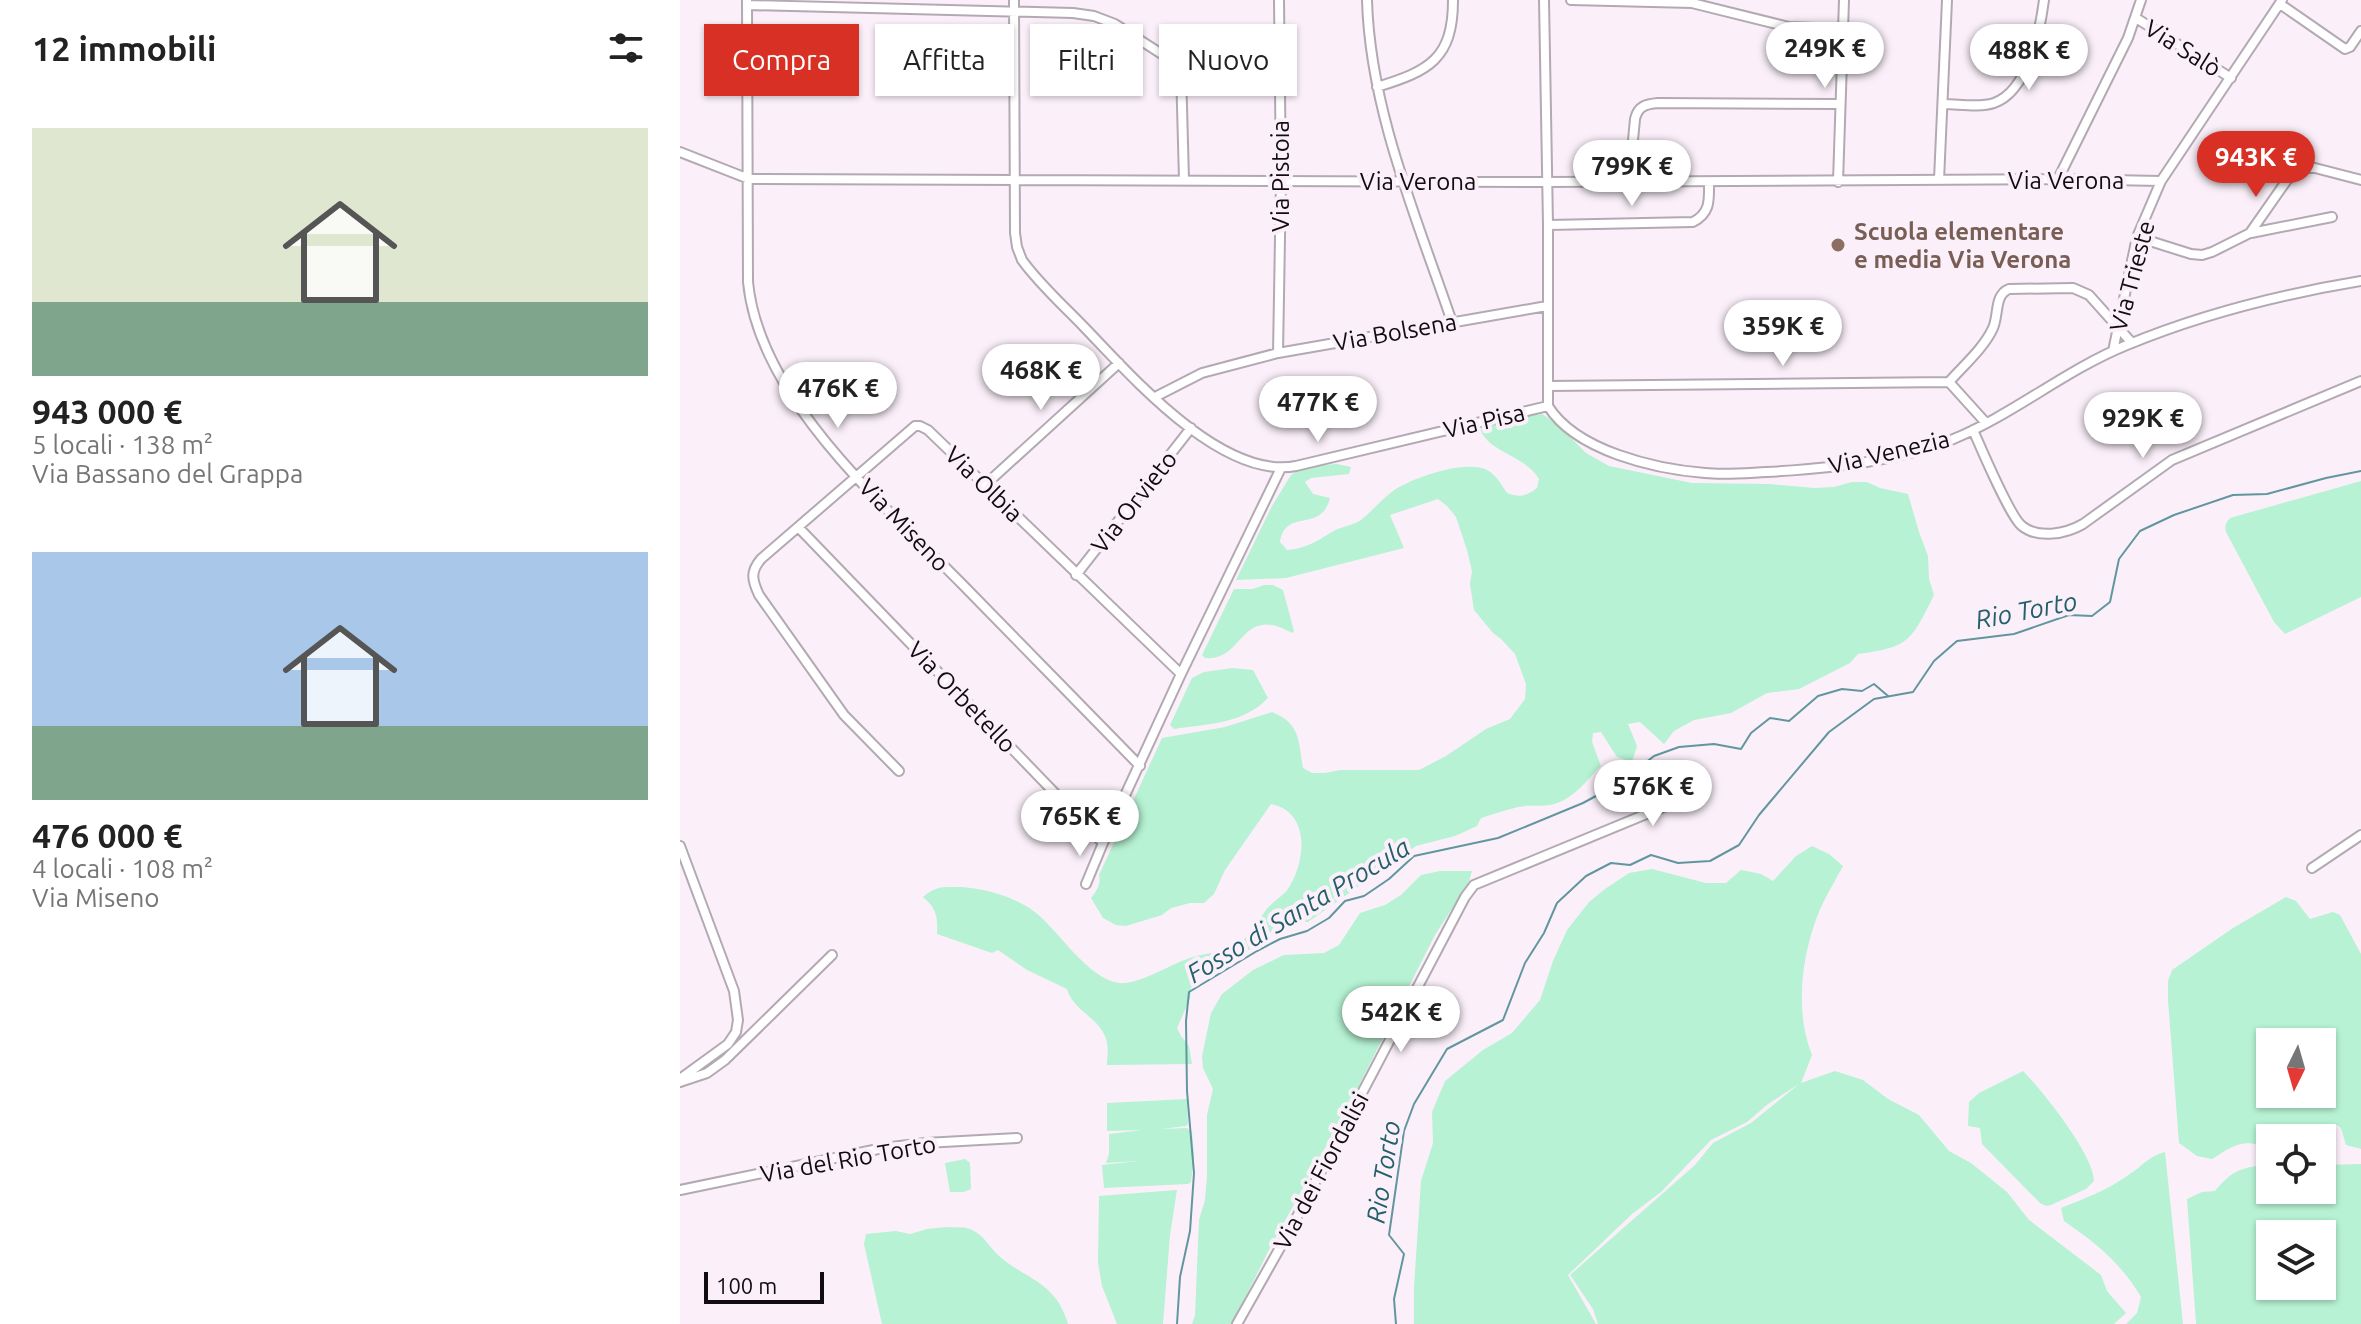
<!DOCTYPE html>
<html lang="it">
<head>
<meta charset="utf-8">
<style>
	:root { --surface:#fff; --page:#f2f2f2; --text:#222; --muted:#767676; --accent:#d93025 }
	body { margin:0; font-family:Ubuntu,sans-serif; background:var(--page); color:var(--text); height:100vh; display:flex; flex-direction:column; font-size:30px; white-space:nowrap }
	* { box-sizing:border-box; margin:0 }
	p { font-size:26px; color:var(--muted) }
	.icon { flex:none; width:44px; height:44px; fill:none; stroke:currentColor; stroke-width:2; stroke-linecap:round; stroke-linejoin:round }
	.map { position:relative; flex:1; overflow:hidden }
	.side { display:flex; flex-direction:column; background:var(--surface); width:680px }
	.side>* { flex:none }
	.hud { position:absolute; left:24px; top:24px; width:760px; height:72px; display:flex; gap:16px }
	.needle { width:52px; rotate:185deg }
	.tools { position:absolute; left:1576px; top:1028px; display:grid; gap:16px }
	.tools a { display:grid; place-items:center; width:80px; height:80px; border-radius:0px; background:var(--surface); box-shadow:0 2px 6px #0004; font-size:40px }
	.scale { position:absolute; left:24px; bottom:20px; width:120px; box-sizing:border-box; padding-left:8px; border:4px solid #100c0f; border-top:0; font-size:22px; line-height:28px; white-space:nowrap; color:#100c0f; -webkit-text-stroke:6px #fbf0fa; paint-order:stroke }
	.price { position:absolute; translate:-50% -68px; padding:0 18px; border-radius:28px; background:#fff; color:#222; font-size:26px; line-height:52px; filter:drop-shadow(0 2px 4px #0008) }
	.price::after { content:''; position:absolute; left:50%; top:48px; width:24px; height:18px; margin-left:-12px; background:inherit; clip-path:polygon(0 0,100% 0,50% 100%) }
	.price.current { background:var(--accent); color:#fff }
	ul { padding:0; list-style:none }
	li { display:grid; align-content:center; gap:16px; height:424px; padding:0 32px }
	li span { display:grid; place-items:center; height:248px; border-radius:0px; color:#555 }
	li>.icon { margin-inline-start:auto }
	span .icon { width:144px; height:144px; fill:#fffc; stroke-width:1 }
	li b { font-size:34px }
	h2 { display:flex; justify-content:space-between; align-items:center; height:96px; padding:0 32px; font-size:34px }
	.chip { padding:0 28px; border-radius:0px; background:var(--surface); box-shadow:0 2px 6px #0004; font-size:28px; line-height:72px }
	.chip.current { background:var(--accent); color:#fff }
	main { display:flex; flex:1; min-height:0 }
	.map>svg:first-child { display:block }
	.green { fill:#b6f2d3; fill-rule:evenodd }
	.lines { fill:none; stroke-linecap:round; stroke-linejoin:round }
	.stream { stroke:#62969f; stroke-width:2 }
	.minor-casing { stroke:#b3a9b2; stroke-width:12 }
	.minor { stroke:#fff; stroke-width:8 }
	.education-dot { fill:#8d6e63; stroke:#fbf0fa; stroke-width:3 }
	.labels { text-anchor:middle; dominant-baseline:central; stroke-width:8; stroke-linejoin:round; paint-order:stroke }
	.street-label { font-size:24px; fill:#100c0f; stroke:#fbf0fa }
	.education-label { font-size:24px; font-weight:bold; fill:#785e54; stroke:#fbf0fa; text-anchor:start }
	.water-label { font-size:26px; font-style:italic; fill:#23606a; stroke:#fbf0fa }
</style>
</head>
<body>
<main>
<section class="side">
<h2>12 immobili<svg class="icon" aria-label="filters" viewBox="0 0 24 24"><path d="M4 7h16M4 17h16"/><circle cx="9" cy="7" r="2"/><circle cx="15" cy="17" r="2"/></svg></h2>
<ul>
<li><span style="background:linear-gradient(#dfe7d0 70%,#7fa58c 0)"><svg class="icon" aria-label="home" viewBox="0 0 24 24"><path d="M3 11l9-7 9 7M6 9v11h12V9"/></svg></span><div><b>943 000 €</b><p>5 locali · 138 m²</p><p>Via Bassano del Grappa</p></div></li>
<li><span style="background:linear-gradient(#a9c7e8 70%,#7fa58c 0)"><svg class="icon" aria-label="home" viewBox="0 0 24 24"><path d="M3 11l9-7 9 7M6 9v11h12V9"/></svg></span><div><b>476 000 €</b><p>4 locali · 108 m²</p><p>Via Miseno</p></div></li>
</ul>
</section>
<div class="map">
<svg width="1681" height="1324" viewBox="0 0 1681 1324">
	<rect width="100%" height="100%" fill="#fbf0fa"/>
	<path class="green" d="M862 414 875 422 906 453 929 466 1012 483 1089 484 1134 488 1154 487 1172 482H1187L1200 488 1228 494 1239 532 1248 556 1249 579 1254 595C1231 641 1230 647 1178 654L1170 663 1119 689 1087 693 1051 713 1014 720 994 731 984 744 960 722 948 724 957 746 952 762 937 757 921 732 913 733 912 742 921 766C908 779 895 797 877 803 864 808 851 804 838 807 826 810 813 814 801 818L797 826 775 836 736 846 628 922H609L580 938 565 954 547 958 533 965 518 976 511 988 510 999 497 1028 501 1036 509 1046 512 1064 427 1065C427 1058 429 1046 426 1039 420 1018 393 1011 387 989L347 970 318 950 312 953 257 934C258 916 256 908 243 897 256 885 265 887 282 887 307 889 336 897 356 913 378 930 408 979 439 983 460 985 492 963 513 957 527 953 547 951 559 943 571 935 578 921 586 910 592 902 602 897 608 889 626 862 631 812 591 804L545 870 534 894 524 903H510L491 908 482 915 446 926 436 925 423 918 411 898C417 890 421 885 419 875L482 738 545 727 592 712C621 724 618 740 623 768L632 773H645L660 770H739L766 756 806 729 830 719 845 699 846 684 835 654 821 639 813 633 794 610 790 584 792 571 787 550 776 517 767 506 758 499 710 515 724 548 606 578 556 580 592 506 611 475 620 469 630 466 657 464 671 467 669 474 631 478 625 482 633 494 650 498C641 534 606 507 600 542L607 550C625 549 637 541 652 532 661 526 673 526 681 520 692 511 701 500 713 491 731 478 786 459 807 470 816 475 821 484 827 493 839 498 847 496 857 488L859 479C845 455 809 453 800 429L836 418Z
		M1681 481V597L1605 634 1594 622 1547 534C1544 527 1545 524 1550 518Z
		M584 585H593L603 590 614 631 612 633C560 603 564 662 525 658L522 655 554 589H573Z
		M553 668 573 670 588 698C564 724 527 724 494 729L490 725 512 678 524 672Z
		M1132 846 1149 854 1163 866C1154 883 1143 900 1137 917 1121 959 1115 1013 1132 1055L1121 1083 1155 1071 1183 1080 1208 1099 1239 1115 1269 1151 1291 1163 1327 1192 1349 1220 1421 1275 1427 1291 1446 1313 1434 1324H918L913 1309 890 1275 1015 1165 1033 1143 1071 1123 1119 1084 1088 1104 1067 1122 1031 1140 981 1192 952 1214 888 1275 916 1324H734V1287L741 1181 753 1143 752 1112 765 1081 803 1050 832 1033 860 1000 873 961 887 930 909 902 925 889 949 873 972 869 1026 883H1046L1061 870 1081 874 1093 881 1116 856Z
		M760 871H792L789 882 755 935 671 1101 590 1248 552 1324H512L515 1315 519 1220 525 1200 527 1176V1115L533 1089 523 1068 522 1056 531 1013 542 994 573 970 604 955 644 953 659 945 680 913 705 905 721 895 741 875Z
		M1606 897 1616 901 1630 919 1653 912 1660 915 1681 954V1149L1666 1145 1661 1128 1657 1125 1645 1133 1648 1142 1642 1145V1138H1590V1150C1566 1136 1552 1146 1532 1159L1517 1156 1499 1143 1488 1000V981L1492 970 1553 928ZM1590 1042H1642V1094H1590Z
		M1343 1071C1362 1090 1414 1155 1414 1181L1406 1189 1371 1205 1366 1206 1360 1203 1302 1144 1300 1128 1288 1126 1289 1102 1299 1093Z
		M507 1099 508 1124 506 1126 481 1129 507 1128 512 1132 514 1156 511 1182 508 1184 424 1188 422 1165 458 1161 426 1163 429 1154V1134L462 1130 427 1131V1103Z
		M1485 1152 1503 1324H1446L1457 1313 1461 1297C1440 1262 1417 1244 1384 1221L1381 1208C1404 1199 1427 1190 1447 1176 1462 1167 1467 1157 1485 1152Z
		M285 1159 290 1163 291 1189 284 1192H270L265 1163Z
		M1590 1164V1190H1642V1165L1681 1164V1324H1516L1507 1199 1522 1192 1535 1191C1553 1169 1562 1168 1590 1164ZM1590 1234H1642V1286H1590Z
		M497 1190 490 1235 483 1324H437L422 1286 418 1263 419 1196Z
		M267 1227C275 1228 285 1226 292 1230 304 1235 309 1247 319 1256 347 1280 376 1282 388 1324H202L184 1244 186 1234 216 1231 230 1234 247 1229Z"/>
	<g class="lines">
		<path class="stream" d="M497 1324 500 1277 510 1231 514 1173 507 1091 506 1021 509 992 577 951 600 939 627 931 649 918 665 901 684 896 709 879 734 856 818 838 903 803 940 783 974 756 999 747 1034 744 1061 749 1071 733 1090 718 1109 721 1138 696 1162 689 1182 691 1194 684 1208 696
			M716 1324 714 1299 724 1254 709 1235 724 1131 734 1104 767 1049 823 1020 845 963 864 933 877 903 906 876 931 863 950 865 971 855 998 863 1030 861 1059 845 1079 815 1149 732 1194 699 1233 692 1254 661 1277 641 1334 634 1389 615 1412 616 1430 602 1439 559 1460 531 1494 515 1553 495 1587 494 1646 478 1681 471"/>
		<g class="minor-casing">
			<path id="minor" d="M67 0 68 282C79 398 204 505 281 583 341 644 400 705 460 766
				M334 0 335 233 337 247 342 260C360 285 384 306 405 328 452 377 542 480 616 466L868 406V225L864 0
				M687 0C690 110 737 219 772 322
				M891 0 1012 3 1109 27 1163 29
				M1600 4 1665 49 1670 47 1681 31
				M67 5 393 13 414 16 435 24 491 60 501 70 504 180
				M1456 18 1551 78
				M697 87C749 71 773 59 773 0
				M1264 104C1279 104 1299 108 1314 103 1348 91 1360 31 1364 0
				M0 152 69 179 867 182 1378 179 1481 181
				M1378 179 1448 38 1461 0
				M1259 180 1267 0
				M949 182 955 119C958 106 966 104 978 103L1160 104
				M1158 182 1164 0
				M868 225 1013 222C1031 213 1029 199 1029 182
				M1571 233 1652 217
				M1457 237 1511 254 1522 255 1532 252 1570 233 1607 180 1620 168H1635L1681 180
				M1433 351 1457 237 1481 181 1602 0
				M598 353 601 180 599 0
				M1269 382C1283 366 1304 348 1313 328 1319 315 1314 295 1329 289L1393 288 1409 295 1452 343
				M868 386 1269 382 1306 423
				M475 397 522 373 598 353 867 306
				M868 406C896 451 975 469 1025 473 1045 475 1066 473 1086 472 1143 469 1218 462 1271 440 1333 415 1385 370 1447 345 1522 314 1602 294 1681 281
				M1293 430C1301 448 1330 517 1342 526 1358 539 1386 534 1403 524L1492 460 1681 381
				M305 485 439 363
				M119 528 423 843 501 674 601 468
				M396 575 511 428
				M219 771 164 715 79 595C72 580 70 572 81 559L235 426H240L248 430 501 674
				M0 846 54 991 58 1020 56 1032 48 1044 0 1079
				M1632 868 1681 835
				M406 884 423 843
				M0 1082 27 1073 45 1060 152 955
				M0 1190 203 1148 245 1143 337 1138
				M557 1324 610 1230 785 897 794 885 1010 796"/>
		</g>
		<use href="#minor" class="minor"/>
	</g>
	<circle class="education-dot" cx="1158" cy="245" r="8"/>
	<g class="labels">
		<g class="street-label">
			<text transform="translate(1503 48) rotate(32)">Via Salò</text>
			<text transform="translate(600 176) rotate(-90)">Via Pistoia</text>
			<text x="1386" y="180">Via Verona</text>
			<text x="738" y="181">Via Verona</text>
			<text transform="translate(1452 276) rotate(-75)">Via Trieste</text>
			<text transform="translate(715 332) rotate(-10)">Via Bolsena</text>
			<text transform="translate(804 421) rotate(-13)">Via Pisa</text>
			<text transform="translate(1209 452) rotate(-13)">Via Venezia</text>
			<text transform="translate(304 484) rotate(44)">Via Olbia</text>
			<text transform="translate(454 502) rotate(-52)">Via Orvieto</text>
			<text transform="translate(224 525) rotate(46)">Via Miseno</text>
			<text transform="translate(282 697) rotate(46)">Via Orbetello</text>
			<text transform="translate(168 1159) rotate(-10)">Via del Rio Torto</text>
			<text transform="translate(641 1171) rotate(-62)">Via dei Fiordalisi</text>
		</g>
		<g class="education-label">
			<text x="1174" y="231">Scuola elementare<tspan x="1174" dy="28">e media Via Verona</tspan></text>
		</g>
		<g class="water-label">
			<text transform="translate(1346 610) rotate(-11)">Rio Torto</text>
			<text transform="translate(618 910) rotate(-31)">Fosso di Santa Procula</text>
			<text transform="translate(703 1172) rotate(-81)">Rio Torto</text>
		</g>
	</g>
</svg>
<div class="tools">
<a><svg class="needle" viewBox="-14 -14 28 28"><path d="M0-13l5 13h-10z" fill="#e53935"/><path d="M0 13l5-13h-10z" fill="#767676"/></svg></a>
<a><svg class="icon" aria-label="locate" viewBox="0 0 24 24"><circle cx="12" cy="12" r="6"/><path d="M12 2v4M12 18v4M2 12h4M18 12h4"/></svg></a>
<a><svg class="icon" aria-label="layers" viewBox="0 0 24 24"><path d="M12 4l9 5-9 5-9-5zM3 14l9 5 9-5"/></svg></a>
</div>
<div class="scale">100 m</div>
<b class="price" style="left:1145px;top:90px">249K €</b>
<b class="price" style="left:1349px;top:92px">488K €</b>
<b class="price current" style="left:1576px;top:199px">943K €</b>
<b class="price" style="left:952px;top:208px">799K €</b>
<b class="price" style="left:1103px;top:368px">359K €</b>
<b class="price" style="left:361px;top:412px">468K €</b>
<b class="price" style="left:158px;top:430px">476K €</b>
<b class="price" style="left:638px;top:444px">477K €</b>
<b class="price" style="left:1463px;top:460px">929K €</b>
<b class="price" style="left:973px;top:828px">576K €</b>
<b class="price" style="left:400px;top:858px">765K €</b>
<b class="price" style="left:721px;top:1054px">542K €</b>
<div class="hud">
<a class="chip current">Compra</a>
<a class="chip">Affitta</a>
<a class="chip">Filtri</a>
<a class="chip">Nuovo</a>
</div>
</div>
</main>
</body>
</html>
